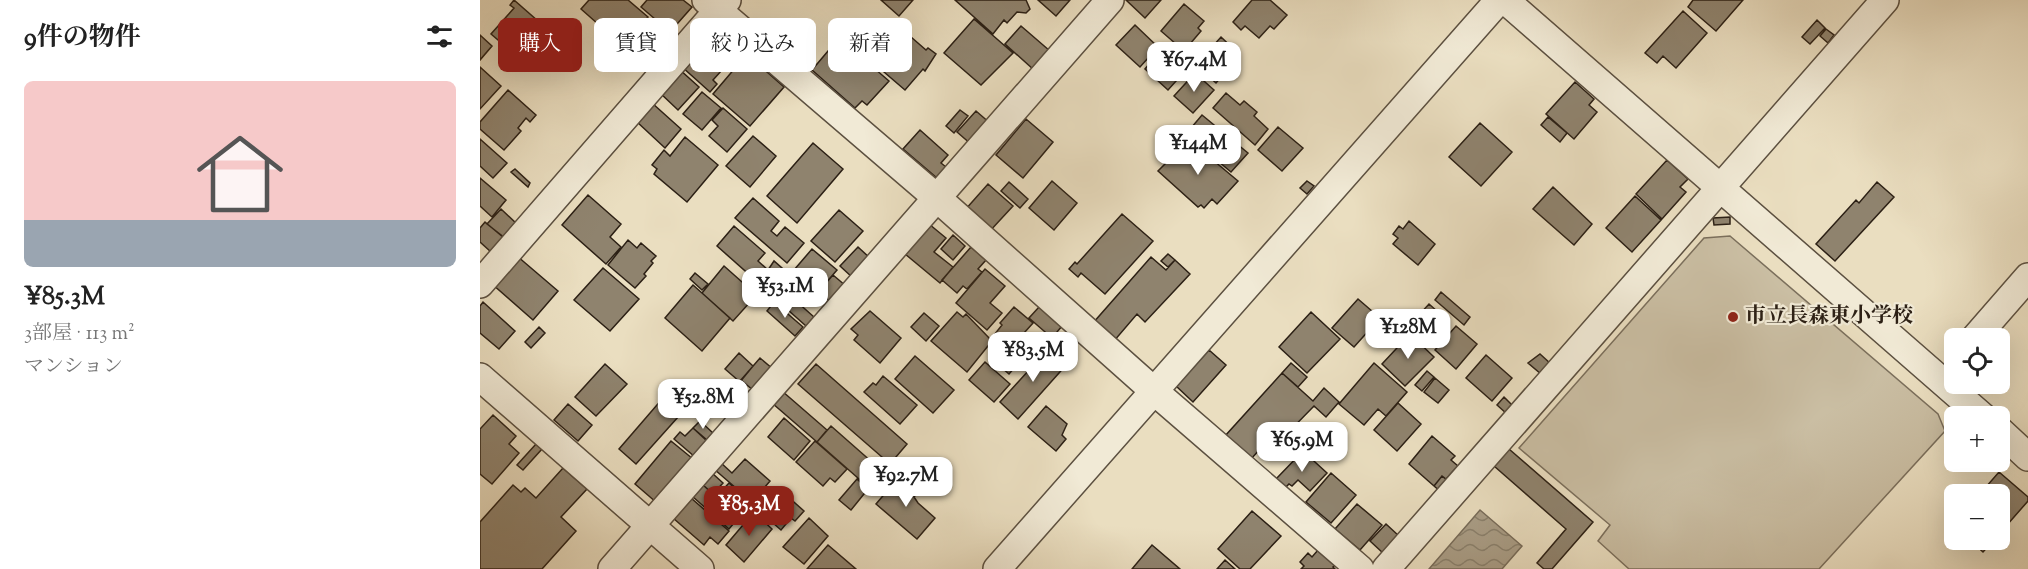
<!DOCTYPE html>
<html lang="ja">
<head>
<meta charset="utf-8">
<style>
	:root { --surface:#fff; --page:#f6f6f6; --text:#222; --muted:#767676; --accent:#8f2418 }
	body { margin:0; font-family:"Sorts Mill Goudy","Noto Serif JP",serif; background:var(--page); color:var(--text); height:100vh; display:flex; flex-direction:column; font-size:22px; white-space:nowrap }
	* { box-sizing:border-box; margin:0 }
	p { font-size:20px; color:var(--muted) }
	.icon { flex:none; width:33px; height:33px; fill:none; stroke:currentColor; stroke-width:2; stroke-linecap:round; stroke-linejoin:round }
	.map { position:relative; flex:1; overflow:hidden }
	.details { display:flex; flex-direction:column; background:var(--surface); width:480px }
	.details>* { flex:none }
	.banner { position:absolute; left:18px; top:18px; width:570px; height:54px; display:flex; gap:12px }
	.controls { position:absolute; left:1464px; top:328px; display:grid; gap:12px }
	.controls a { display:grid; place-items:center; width:66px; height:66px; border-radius:9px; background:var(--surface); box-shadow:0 6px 24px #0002; font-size:30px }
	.price { position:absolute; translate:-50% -51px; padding:0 14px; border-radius:12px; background:#fff; color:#222; font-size:20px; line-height:39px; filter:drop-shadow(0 2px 3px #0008) }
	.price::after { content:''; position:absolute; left:50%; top:36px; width:18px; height:14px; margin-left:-9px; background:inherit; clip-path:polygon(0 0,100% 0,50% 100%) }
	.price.active { background:var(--accent); color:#fff }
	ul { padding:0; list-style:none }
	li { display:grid; align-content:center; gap:12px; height:318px; padding:0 24px }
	li span { display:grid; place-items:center; height:186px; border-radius:9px; color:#555 }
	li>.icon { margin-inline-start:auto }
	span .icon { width:108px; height:108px; fill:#fffc; stroke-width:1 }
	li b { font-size:26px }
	h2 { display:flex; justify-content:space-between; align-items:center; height:72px; padding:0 24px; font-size:26px }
	.pill { padding:0 21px; border-radius:9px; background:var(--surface); box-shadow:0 6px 24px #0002; font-size:21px; line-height:54px }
	.pill.active { background:var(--accent); color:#fff }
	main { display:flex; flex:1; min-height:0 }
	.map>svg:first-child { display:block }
	.park { fill:#cabea3; stroke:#7b6f5c; stroke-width:1.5 }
	.water { fill:url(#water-waves); stroke:#776b59; stroke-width:1.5 }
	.building { fill:#8f836e; stroke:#2c2015; stroke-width:1.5 }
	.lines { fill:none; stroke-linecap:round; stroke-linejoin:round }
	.minor-casing { stroke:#5c5040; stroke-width:30 }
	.minor { stroke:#f1ead6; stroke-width:27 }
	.poi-dot { fill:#8f2418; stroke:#f1ead6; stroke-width:2 }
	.labels { text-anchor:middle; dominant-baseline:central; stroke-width:4.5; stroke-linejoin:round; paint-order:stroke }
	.poi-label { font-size:21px; font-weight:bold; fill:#2c2015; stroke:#f1ead6; text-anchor:start }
</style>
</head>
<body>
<main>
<section class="details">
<h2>9件の物件<svg class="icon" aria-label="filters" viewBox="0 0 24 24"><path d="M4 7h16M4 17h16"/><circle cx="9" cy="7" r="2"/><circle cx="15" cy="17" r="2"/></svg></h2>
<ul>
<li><span style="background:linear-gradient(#f6c9c9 75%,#9aa5b1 0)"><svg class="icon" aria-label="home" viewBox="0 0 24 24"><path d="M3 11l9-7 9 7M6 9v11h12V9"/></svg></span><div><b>¥85.3M</b><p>3部屋 · 113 m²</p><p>マンション</p></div></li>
</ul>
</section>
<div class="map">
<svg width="1548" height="569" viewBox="0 0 1548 569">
	<defs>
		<pattern id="water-waves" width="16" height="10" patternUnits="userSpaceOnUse" patternTransform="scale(1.5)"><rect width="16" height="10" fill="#a99d86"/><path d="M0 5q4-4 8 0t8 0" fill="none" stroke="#8a806c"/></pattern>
	</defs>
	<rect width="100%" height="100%" fill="#eadec0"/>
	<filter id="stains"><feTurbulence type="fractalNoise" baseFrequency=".00333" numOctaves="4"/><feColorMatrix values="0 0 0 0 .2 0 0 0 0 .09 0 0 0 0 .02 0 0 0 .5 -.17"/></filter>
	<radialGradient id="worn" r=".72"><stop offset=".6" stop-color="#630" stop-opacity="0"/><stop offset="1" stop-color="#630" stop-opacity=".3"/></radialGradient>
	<path class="park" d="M1250 236 1458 414 1465 431 1339 569H1149L1118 541 1130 525 1039 448 1224 238Z"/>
	<path class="water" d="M1000 510 1042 546 1022 569H949Z"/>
	<path class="building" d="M34 0 66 28 39 58 11 34 34 8 30 5Z
		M109 0H148L168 17 164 21 170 26 167 29 179 40 160 61 101 9Z
		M167 0H203L212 7 190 32 161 7Z
		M401 0H433L419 16Z
		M475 0H546L550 9 546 13 537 12 527 23 524 20 513 34Z
		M558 0H590L576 16Z
		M646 0H681L665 18Z
		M772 0H790L807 15 794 29 790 26 779 38 765 26 761 30 753 22Z
		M1213 0H1263L1236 31 1208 7Z
		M704 4 724 21 718 28 721 31 704 51 681 31Z
		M1203 11 1227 33 1196 68 1183 56 1177 63 1165 53Z
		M494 19 533 53 501 85 464 53Z
		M1337 20 1345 28 1330 44 1322 37Z
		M175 22 196 40 189 48 168 30Z
		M655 25 678 47 660 67 636 45Z
		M541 26 570 51 554 70 525 44Z
		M1346 29 1354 35 1348 43 1340 36Z
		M423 30 446 50 448 48 456 54 445 71 443 69 425 90 390 60 416 31 420 34Z
		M232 31 261 56 254 63 251 60 233 80 237 84 230 92 201 66Z
		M0 35 12 46 0 60Z
		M741 37 760 55 736 83 716 65Z
		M359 38 409 81 387 105 382 101 375 108 332 70Z
		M712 46 721 55 715 62 705 54Z
		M681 50 705 71 688 90 665 69Z
		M267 54 304 87 270 126 233 94Z
		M0 67 21 86 0 109Z
		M199 69 219 87 198 110 179 92Z
		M715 73 734 90 713 113 694 96Z
		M1095 82 1114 99 1109 105 1117 112 1094 139 1066 114Z
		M28 90 56 115 50 122 46 118 38 128 41 131 24 150 0 129V122Z
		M222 92 241 108 222 130 203 114Z
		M746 93 760 105 764 101 777 112 774 116 788 129 775 145 733 108Z
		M172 103 201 129 185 148 156 121Z
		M243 108 267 129 247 152 229 136 238 126 232 120Z
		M480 110 488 116 474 133 466 126Z
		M496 111 511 124 492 145 477 132Z
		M722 115 768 153 751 172 706 134Z
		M1068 117 1087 133 1080 142 1061 125Z
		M546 119 573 142 543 178 516 155Z
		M1000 123 1032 152 1001 186 969 157Z
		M798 127 823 148 802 171 778 150Z
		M440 130 468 155 461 163 466 167 457 178 423 149Z
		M273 136 296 156 270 187 246 166Z
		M205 137 238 165 207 202 174 174 177 169 172 165 184 150 190 156Z
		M0 139 27 163 13 178 0 166Z
		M709 140 758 181 737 204 732 199 724 208 721 205 718 207 678 171Z
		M333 143 363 169 317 223 287 196Z
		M1187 160 1208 179 1200 187 1206 192 1182 219 1156 194Z
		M35 169 50 183 48 187 31 172Z
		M0 178 26 200 12 217 0 206Z
		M572 181 597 203 574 230 549 208Z
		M827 181 834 186 827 194 820 188Z
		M529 182 548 199 540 208 521 191Z
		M1397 182 1414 197 1355 261 1336 244 1376 200 1379 203Z
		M508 184 533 206 509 232 485 210Z
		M1073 187 1112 224 1094 245 1053 209Z
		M108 195 141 224 130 237 141 247 126 264 82 225Z
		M1155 196 1181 220 1152 252 1126 228Z
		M273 198 299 221 291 231 297 236 305 227 324 243 307 263 255 218Z
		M21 209 38 225 25 238 7 224Z
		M359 210 383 231 355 262 331 241Z
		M642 214 673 241 625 294 601 273 598 277 589 269 595 262 597 264Z
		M1250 217V224L1234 225 1233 218Z
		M929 221 955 244 938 265 913 244 918 238 913 234 919 226 923 229Z
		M5 222 24 238 11 252 0 242V228Z
		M449 224 466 238 454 252 473 267 460 283 425 254Z
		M254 226 285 253 278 261 288 270 294 261 319 283 304 300 294 291 291 294 237 246Z
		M473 235 485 246 473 260 461 249Z
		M148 240 157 248 161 243 176 256 171 261 173 263 164 274 166 276 155 288 128 265Z
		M378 247 391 259 373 278 360 266Z
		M491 247 506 260 498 269 502 272 487 289 483 286 477 293 462 280Z
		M332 249 357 270 338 292 314 270Z
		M688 254 695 260 688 267 681 261Z
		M37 256 78 291 53 320 12 284Z
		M671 257 686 270 695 260 710 274 665 322 657 314 634 341 613 323Z
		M244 266 279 297 274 304 271 301 253 321 222 293Z
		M123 268 159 299 130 331 94 300Z
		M505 269 525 286 510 303 522 313 507 330 476 303Z
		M215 273 228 284 222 290 210 279Z
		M353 275 366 286 352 303 338 292Z
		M213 285 250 318 222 351 185 318Z
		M961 292 990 317 984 325 955 300Z
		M878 299 900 318 874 347 852 328Z
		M316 301 334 317 326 326 308 310Z
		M3 302 35 331 19 349 0 333V306Z
		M294 302 323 327 315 336 287 311Z
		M949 304 967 320 947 342 929 326Z
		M534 307 553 323 544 333 554 345 529 374 509 357 522 341 514 335 522 325 520 323Z
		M559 307 582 326 572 338 549 318Z
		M390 311 421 338 400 363 374 340 378 335 371 329Z
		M477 312 483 317 486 314 512 341 487 372 451 341Z
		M831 312 860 339 827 373 799 347Z
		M444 313 459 326 446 341 431 327Z
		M976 326 997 344 976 369 955 350Z
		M59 327 65 333 51 348 45 342Z
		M930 334 954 357 925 386 902 364Z
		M569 348 587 364 538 419 520 402Z
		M729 350 746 365 713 402 696 386Z
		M259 353 273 366 260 382 245 369Z
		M1060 354 1071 364 1061 374 1048 363Z
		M1006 355 1032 378 1012 401 986 378Z
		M435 356 474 390 453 413 415 379Z
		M280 358 293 369 274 391 261 380Z
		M505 362 530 384 514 402 489 380Z
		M811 363 827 377 818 387 802 373Z
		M894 363 927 392 906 416 898 409 884 425 859 404Z
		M125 364 147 384 116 416 95 397Z
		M336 364 427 444 410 464 318 384Z
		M947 371 954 377 942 391 935 385Z
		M802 373 833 401 844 388 859 402 846 417 834 406 788 453 782 447 771 459 745 436Z
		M403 376 437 405 420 424 384 392 393 383 396 385Z
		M955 378 969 390 958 403 944 392Z
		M189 391 207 407 156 464 139 449Z
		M302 391 347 430 337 442 292 403Z
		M1024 397 1034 407 1027 414 1017 405Z
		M918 403 941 424 917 451 894 430Z
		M88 404 112 425 98 441 74 420Z
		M566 406 587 424 582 435 586 439 576 451 548 427Z
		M13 415 36 436 29 444 39 453 12 484 0 474V429Z
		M304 418 330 441 314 460 288 437Z
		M220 421 233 433 227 440 213 428Z
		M351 426 401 470 387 486 337 442Z
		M213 428 228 442 215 457 194 439 200 432 205 436Z
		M952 436 975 456 971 460 978 466 966 479 962 476 954 486 929 464Z
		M191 441 213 459 177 503 155 484Z
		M335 441 367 469 355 482 350 478 343 486 316 462Z
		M56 444 62 449 43 470 37 465Z
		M1029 449 1113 522 1072 569H1064L1057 563 1086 529 1014 466Z
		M823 451 847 473 830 491 818 480 812 486 809 484 805 488 796 479Z
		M265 459 290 481 272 502 234 469 240 462 252 473Z
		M83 468 107 489 81 517 96 531 62 569H0V522L33 485 41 492 45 488 56 498Z
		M1519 472 1548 497V501L1520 533V495H1499Z
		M232 473 243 483 233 494 222 484Z
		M851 473 876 495 851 523 826 502Z
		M962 476 968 481 961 492 954 486Z
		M419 477 437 493 434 497 438 503 455 518 437 539 396 504Z
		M377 479 388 489 371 510 359 500Z
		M249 483 271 503 249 529 212 496 222 484 236 497Z
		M297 487 324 511 315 521 311 518 301 530 277 509Z
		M211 498 249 531 238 544 230 537 224 545 193 518Z
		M877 504 902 525 880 550 855 529Z
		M772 511 801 536 770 569H760L738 549Z
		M274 512 292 529 264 562 246 545Z
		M329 518 348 536 324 564 303 547Z
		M906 524 919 536 904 554 890 541Z
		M1490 540H1514L1503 552Z
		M348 545 376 569H327Z
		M672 545 700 569H652Z
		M838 550 855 565 853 567 855 569H821L824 566 820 562 828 553 832 557Z
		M745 560 755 569H737Z"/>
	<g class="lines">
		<g class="minor-casing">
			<path id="minor" d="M226 0 457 198 674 391 880 569
				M1025 0 1503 417
				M0 284 247 0
				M1494 339 1548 277
				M0 377 220 569
				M1520 431 1548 457
				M132 569 630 0
				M517 569 1019 0
				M906 569 1405 0"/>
		</g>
		<use href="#minor" class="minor"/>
	</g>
	<circle class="poi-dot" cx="1253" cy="317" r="6"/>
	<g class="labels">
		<g class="poi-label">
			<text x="1265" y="317">市立長森東小学校</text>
		</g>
	</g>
	<rect width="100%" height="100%" filter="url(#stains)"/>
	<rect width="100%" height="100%" fill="url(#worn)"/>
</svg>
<div class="controls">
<a><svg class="icon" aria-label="locate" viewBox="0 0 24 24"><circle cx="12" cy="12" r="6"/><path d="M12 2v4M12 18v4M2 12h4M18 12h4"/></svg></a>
<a>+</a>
<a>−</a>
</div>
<b class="price" style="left:714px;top:93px">¥67.4M</b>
<b class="price" style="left:718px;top:176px">¥144M</b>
<b class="price" style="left:305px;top:319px">¥53.1M</b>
<b class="price" style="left:928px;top:360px">¥128M</b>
<b class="price" style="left:553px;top:383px">¥83.5M</b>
<b class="price" style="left:223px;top:430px">¥52.8M</b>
<b class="price" style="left:822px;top:473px">¥65.9M</b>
<b class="price" style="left:426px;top:508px">¥92.7M</b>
<b class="price active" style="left:269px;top:537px">¥85.3M</b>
<div class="banner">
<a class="pill active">購入</a>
<a class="pill">賃貸</a>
<a class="pill">絞り込み</a>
<a class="pill">新着</a>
</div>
</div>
</main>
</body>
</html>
